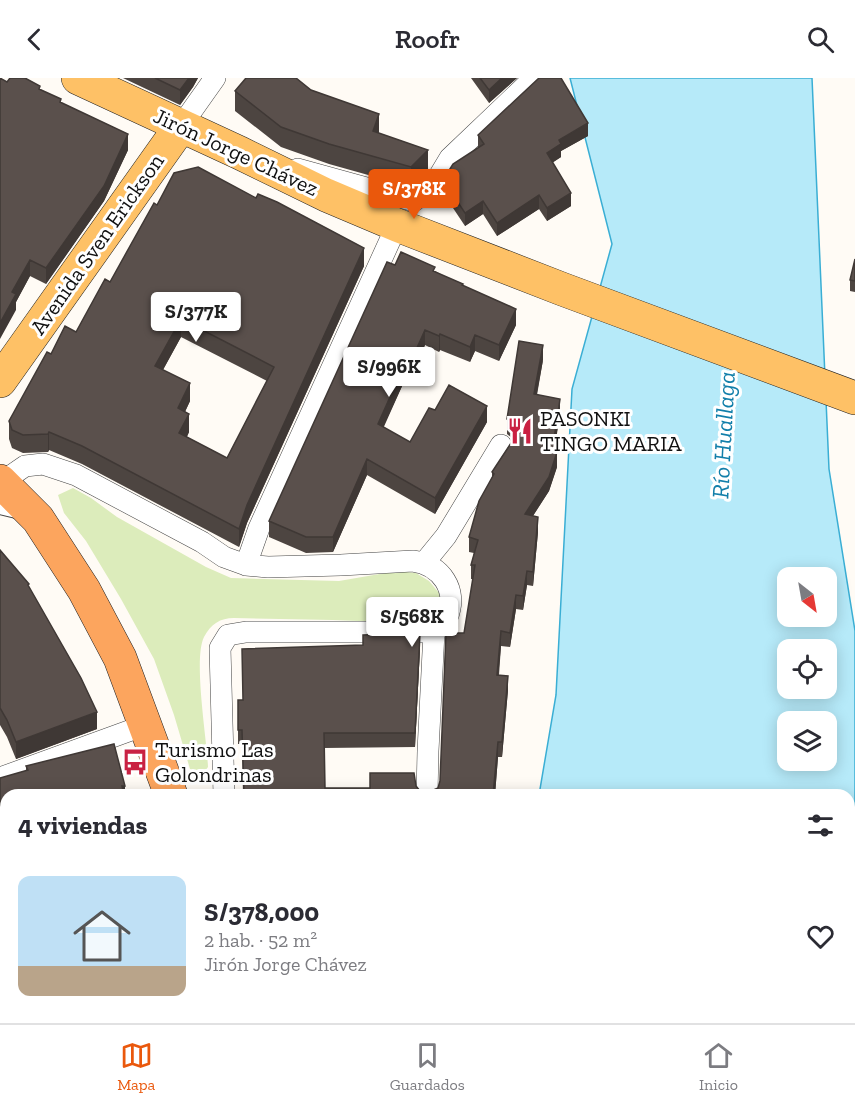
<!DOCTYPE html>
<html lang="es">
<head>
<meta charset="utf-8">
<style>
	:root { --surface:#fff; --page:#f7f7f7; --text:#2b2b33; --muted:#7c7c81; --line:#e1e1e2; --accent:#ea580c }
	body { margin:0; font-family:"Zilla Slab",serif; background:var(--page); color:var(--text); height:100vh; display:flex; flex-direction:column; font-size:22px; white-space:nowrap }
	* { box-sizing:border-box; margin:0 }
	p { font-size:20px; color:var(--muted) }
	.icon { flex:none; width:33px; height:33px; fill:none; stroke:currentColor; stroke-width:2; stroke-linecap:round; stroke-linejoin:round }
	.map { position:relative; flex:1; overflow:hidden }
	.drawer { position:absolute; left:0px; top:711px; width:855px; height:234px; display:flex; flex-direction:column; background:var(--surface); border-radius:18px 18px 0 0; box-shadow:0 3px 15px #0003 }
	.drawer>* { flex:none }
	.needle { width:39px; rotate:149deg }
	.controls { position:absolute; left:777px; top:489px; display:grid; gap:12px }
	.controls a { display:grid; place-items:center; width:60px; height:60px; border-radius:12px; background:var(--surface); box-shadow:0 3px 15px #0003; font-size:30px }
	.price { position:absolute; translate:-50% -51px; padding:0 14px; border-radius:6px; background:#fff; color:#222; font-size:20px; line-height:39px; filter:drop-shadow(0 2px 3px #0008) }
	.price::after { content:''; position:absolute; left:50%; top:36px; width:18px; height:14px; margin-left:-9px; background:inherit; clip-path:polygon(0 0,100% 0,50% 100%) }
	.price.on { background:var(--accent); color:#fff }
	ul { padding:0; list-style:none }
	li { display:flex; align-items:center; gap:18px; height:150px; padding:0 18px }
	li+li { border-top:2px solid var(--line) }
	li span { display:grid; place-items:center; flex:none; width:168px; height:120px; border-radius:12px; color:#555 }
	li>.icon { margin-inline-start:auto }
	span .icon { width:72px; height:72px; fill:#fffc; stroke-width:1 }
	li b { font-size:26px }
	h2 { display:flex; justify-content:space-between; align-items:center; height:72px; padding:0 18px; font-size:26px }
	header { display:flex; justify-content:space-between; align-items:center; height:78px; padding:0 18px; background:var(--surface); font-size:27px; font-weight:600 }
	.dock { display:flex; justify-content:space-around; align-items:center; height:84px; border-top:2px solid var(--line); background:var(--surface); font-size:16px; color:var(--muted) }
	.dock a { display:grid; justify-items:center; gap:3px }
	.dock .on { color:var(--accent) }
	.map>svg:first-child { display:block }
	.green { fill:#dcecbb }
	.water { fill:#b6eaf9; stroke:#3aaed4; stroke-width:1.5; fill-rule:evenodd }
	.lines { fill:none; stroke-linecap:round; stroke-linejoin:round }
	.service-casing { stroke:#444; stroke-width:12 }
	.minor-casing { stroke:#444; stroke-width:22 }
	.tertiary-casing { stroke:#444; stroke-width:28 }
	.primary-casing { stroke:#222; stroke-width:34 }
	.trunk-casing { stroke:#222; stroke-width:34 }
	.service { stroke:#fff; stroke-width:10 }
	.minor { stroke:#fff; stroke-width:21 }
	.tertiary { stroke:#fff; stroke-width:27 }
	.primary { stroke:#fec166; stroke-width:33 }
	.trunk { stroke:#fca55e; stroke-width:33 }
	.wall { fill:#4d4541; fill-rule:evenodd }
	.shaded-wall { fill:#3f3835 }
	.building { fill:#5a504c; stroke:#3f3835; stroke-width:1.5; fill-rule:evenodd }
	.labels { text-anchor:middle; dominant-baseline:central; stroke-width:6; stroke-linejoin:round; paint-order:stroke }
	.street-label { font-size:22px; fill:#111; stroke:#fff }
	.poi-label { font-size:22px; fill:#111; stroke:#fff; text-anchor:start }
	.water-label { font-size:24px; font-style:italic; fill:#127faa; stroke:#fff }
</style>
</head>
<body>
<header><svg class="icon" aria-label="back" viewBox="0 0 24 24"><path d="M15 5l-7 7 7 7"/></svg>Roofr<svg class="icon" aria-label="search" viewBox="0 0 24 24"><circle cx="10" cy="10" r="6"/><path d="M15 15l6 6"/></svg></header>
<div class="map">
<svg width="855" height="945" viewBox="0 0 855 945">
	<rect width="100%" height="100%" fill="#fffbf5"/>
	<path class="green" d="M73 410 91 420 117 439 206 489 231 500 339 503 397 493 416 495 429 503 440 516C438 529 431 539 419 544 402 551 376 544 359 543 317 541 275 541 234 540 220 540 211 546 204 559 193 581 207 661 208 689L202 697 190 691 174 637 154 581 121 521 86 463 64 435 58 417Z"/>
	<path class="water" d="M570 0H812L829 391 855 553V945H502L503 939H849V717H539L556 617 572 311 612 166ZM788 500H826V538H788ZM788 572H826V610H788ZM788 644H826V682H788Z"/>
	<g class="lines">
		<g class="service-casing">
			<path id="service" d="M0 431 20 436"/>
		</g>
		<g class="minor-casing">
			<path id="minor" d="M181 48 215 0
				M298 91 414 123 435 105 450 80 534 0
				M2 404 25 388 43 386 76 397 202 464 224 479 246 487 268 489 341 487 413 483C441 487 459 512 447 540 445 545 438 550 434 554H246L228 557 220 570 224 717
				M424 485 446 458 501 367
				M246 487 259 450 397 147
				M0 700 145 647
				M427 717 428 673 434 554"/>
		</g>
		<g class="tertiary-casing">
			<path id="tertiary" d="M0 926H6"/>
		</g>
		<g class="primary-casing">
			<path id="primary" d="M78 0 240 75 326 117 397 147 562 211 855 320
				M0 303 181 48"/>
		</g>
		<g class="trunk-casing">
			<path id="trunk" d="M0 403 38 441 84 512 120 580 171 717
				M198 945V939"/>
		</g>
		<use href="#service" class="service"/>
		<use href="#minor" class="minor"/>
		<use href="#tertiary" class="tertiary"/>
		<use href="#primary" class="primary"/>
		<use href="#trunk" class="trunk"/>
	</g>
	<path class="wall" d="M123 0H198L193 9 180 27Z
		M471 0H517L489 25Z
		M7 4 40 11 61 24 128 72 104 123 46 206 30 198 16 224V232Z
		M311 12 379 55 428 92 411 109 329 86 281 69 235 33V13Z
		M478 57 588 58 561 73V79L552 85 571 128 547 143 539 131 497 158 483 136 465 148 443 115V102L478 70Z
		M157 127 364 188 247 445 239 469 82 386 49 372 48 374 23 375 12 370 9 361V343L51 276 76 254 110 204ZM181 259 267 303 227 380 187 359 189 354 185 334 190 323 163 292Z
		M855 181V214L850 213V202Z
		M395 187 435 193 463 208 516 247 499 283 475 273 470 284 440 272 439 274 425 267 407 308 403 306 383 349 410 364 435 332 487 344 435 436 367 397 333 474 306 475 269 459V443Z
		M543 282 537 317 560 335 555 366 557 389 549 413 533 438 538 454 533 508 527 507 523 532 516 531 510 569 501 568 499 597 508 612 502 679H498L495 717H243L242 666H238V622H243L420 570 415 669 324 670 325 710H370L416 708 420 713 427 715 438 710 440 703 473 501H471V487L474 475 469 474V459L492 399V394L512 363V360L507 356V341Z
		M0 472 29 509 97 651 16 681 7 659 0 647Z
		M26 688 125 717H6V911L0 910V700L26 693Z
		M429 939H490V944L429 945Z"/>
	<path class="shaded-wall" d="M189 0H198L193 9 180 27V12Z
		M502 0H517L489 25V12Z
		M379 36V55L373 53Z
		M588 45V58L561 73V79L547 88V75L559 62Z
		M128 56V72L104 123 46 206V190Z
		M428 72V92L411 109V89Z
		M571 115V128L547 143V130Z
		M539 117V131L497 158V145Z
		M483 123V136L465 148V135Z
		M364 170V188L247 445 239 469V451L247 427Z
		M30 182V198L16 224V232L0 261V245L12 214Z
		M516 231V247L499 283V267Z
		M181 241V259L155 306V288Z
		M425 252V267L407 308V292Z
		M440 256V272L439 274V258Z
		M475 257V273L470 284V269Z
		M543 267V282L534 331V316Z
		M403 290V306L378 362V346Z
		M190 305V323L178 348V330Z
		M560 321V335L554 376V361Z
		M487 328V344L435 436V420Z
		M189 336V354L179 373V355Z
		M49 354V372L48 374V356Z
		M557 374V389L549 413 525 450V436Z
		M367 381V397L333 474V459Z
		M538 439V454L533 508V494Z
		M527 493V507L523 532V518Z
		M516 517V531L510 569V555Z
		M501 553V568L497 611V597Z
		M420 555V570L415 669V655Z
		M508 598V612L502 679V664Z
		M97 634V651L16 681V664Z
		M498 664V679L495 717H493Z
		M122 708H125V717H122Z"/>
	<path class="building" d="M0 0 7 4 10 0H25L40 8 39 11 61 21 60 24 128 56 104 108 46 190 30 182 12 214 16 216 0 245Z
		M155 0H189L180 12Z
		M246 0H296L311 12 379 36 373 53 428 72 411 89 329 66 281 49 235 13Z
		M480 0H502L489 12Z
		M539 0H561L588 45 559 62 561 66 547 75 571 115 547 130 539 117 497 145 483 123 465 135 443 102 453 86 484 66 478 57Z
		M198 89 256 120 258 116 277 124 364 170 247 427 239 451 82 368 49 354 48 356 23 357 12 352 9 343 47 274 51 276 65 248 76 254 105 201 110 204 154 125 157 127 174 95ZM181 241 274 289 227 380 179 355 189 336 178 330 190 305 155 288Z
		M401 174 435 189 433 193 463 206 462 207 516 231 499 267 475 257 470 269 440 256 439 258 425 252 407 292 403 290 378 346 410 364 429 330 435 332 449 307 487 328 435 420 367 381 333 459H306L269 443 387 184 395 187Z
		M855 181V203L850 202Z
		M519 263 543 267 534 316 560 321 554 361 557 374 549 399 525 436 538 439 533 494 527 493 523 518 516 517 510 555 501 553 497 597 508 598 502 664H498L493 717H244L242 652H238V622H243L242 571 363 567V557L420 555 415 655H324L325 710H370V695H414L416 708 420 713 427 715 438 710 440 703 446 555H464L475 487H471L478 462 469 459 479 423 494 396 492 394 519 353 514 352 512 346 507 341Z
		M0 472 29 506 28 507 81 600 97 634 16 664 7 642 0 630Z
		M114 666 125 708H122L124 717H6V894H0V700L28 692 26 688Z
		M429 939H478V945H429Z
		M47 940 128 942 127 945H130H0V941L47 942Z
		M235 943 309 945H235Z"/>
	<defs>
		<g id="restaurant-bare" transform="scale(2.07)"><path d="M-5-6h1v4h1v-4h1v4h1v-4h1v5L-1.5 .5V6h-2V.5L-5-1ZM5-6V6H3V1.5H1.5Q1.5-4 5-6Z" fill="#c92142" stroke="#fff" stroke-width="2.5" paint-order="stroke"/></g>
		<g id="bus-bare" transform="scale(2.07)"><path d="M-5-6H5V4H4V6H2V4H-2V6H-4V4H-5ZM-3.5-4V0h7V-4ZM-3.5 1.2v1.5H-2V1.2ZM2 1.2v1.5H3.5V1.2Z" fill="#c92142" stroke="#fff" stroke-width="2.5" paint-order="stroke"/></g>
	</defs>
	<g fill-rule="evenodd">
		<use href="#restaurant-bare" x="520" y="353"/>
		<use href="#bus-bare" x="135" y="684"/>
	</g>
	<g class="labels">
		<g class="street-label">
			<text transform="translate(236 74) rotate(25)">Jirón Jorge Chávez</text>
			<text transform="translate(97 166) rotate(-55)">Avenida Sven Erickson</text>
		</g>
		<g class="poi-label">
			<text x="540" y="340">PASONKI<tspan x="540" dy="25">TINGO MARIA</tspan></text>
			<text x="155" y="671">Turismo Las<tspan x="155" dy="25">Golondrinas</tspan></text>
		</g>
		<g class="water-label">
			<text transform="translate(723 357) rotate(-87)">Río Huallaga</text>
		</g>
	</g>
</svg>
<div class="controls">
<a><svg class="needle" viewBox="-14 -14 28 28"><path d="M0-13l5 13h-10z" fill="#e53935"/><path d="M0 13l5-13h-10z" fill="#7c7c81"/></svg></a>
<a><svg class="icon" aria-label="locate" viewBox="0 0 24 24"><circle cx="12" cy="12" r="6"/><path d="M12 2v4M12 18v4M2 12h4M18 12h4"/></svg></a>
<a><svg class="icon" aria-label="layers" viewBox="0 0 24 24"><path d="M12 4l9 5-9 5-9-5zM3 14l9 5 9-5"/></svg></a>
</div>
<b class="price on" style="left:414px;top:142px">S/378K</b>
<b class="price" style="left:196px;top:265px">S/377K</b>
<b class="price" style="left:389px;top:320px">S/996K</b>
<b class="price" style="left:412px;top:570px">S/568K</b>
<section class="drawer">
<h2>4 viviendas<svg class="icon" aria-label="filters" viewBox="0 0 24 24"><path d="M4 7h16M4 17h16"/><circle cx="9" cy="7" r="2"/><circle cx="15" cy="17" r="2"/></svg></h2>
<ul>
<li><span style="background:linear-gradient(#bfe0f5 75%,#b9a48a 0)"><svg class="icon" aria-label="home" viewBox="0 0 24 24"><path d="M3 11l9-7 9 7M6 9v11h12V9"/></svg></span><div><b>S/378,000</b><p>2 hab. · 52 m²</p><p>Jirón Jorge Chávez</p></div><svg class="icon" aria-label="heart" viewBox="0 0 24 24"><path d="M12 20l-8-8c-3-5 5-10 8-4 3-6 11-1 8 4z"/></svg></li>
</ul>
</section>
</div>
<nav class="dock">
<a class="on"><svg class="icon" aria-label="map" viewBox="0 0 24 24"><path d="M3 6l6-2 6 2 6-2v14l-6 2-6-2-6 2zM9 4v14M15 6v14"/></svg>Mapa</a>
<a><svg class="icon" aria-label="saved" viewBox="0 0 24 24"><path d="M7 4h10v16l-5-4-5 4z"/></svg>Guardados</a>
<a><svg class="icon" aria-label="home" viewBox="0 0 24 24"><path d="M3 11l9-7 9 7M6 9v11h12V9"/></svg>Inicio</a>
</nav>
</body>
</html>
